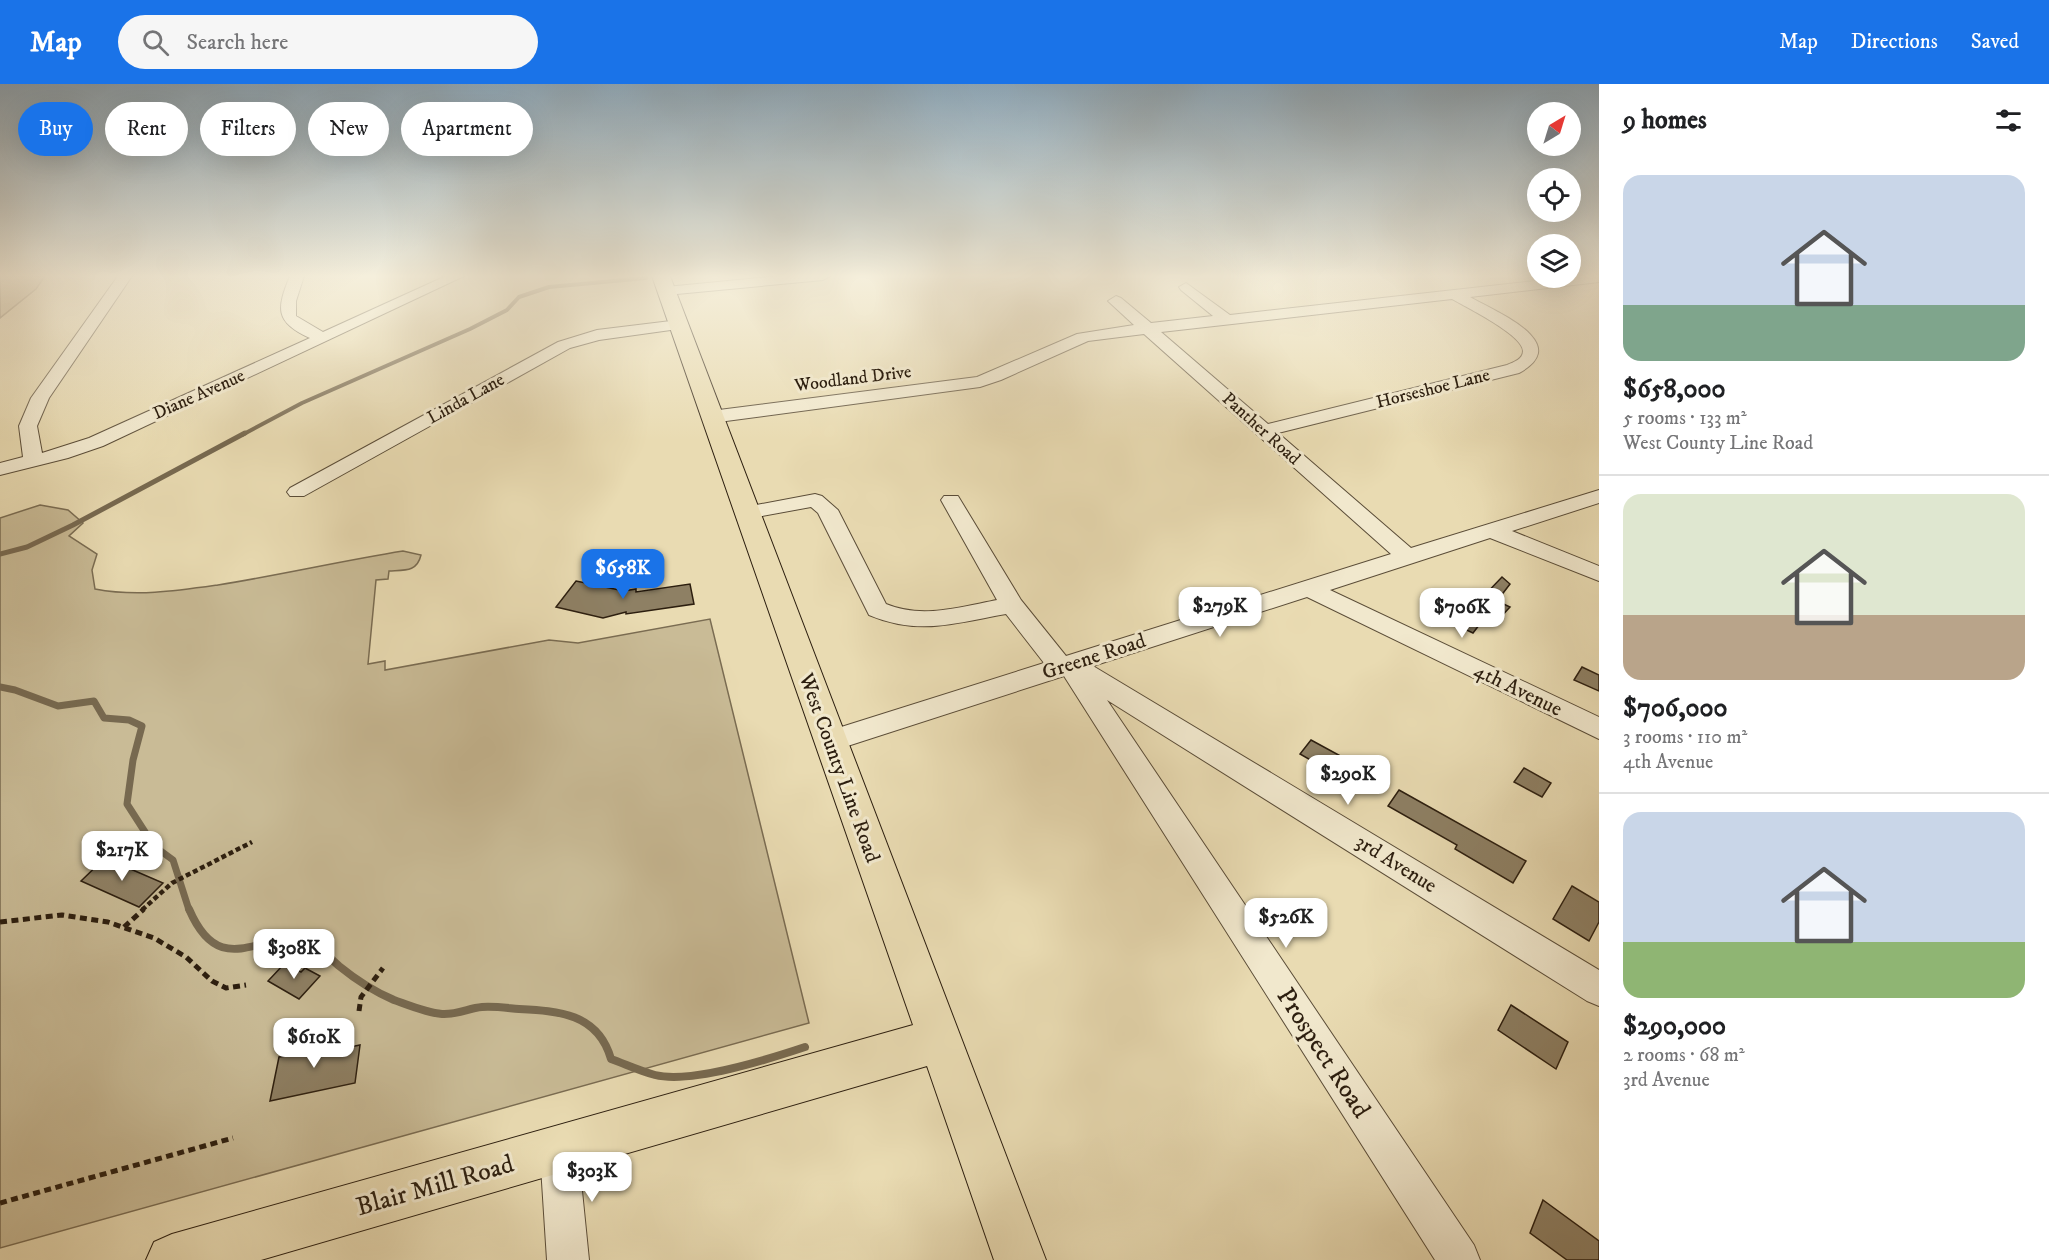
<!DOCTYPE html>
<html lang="en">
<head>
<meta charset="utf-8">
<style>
	:root { --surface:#fff; --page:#f6f6f6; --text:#202124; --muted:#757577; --line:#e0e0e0; --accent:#1a73e8 }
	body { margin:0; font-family:"IM FELL DW Pica",serif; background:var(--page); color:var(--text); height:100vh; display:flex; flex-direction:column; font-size:22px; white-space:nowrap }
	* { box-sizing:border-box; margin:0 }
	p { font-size:20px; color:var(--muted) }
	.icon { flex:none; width:33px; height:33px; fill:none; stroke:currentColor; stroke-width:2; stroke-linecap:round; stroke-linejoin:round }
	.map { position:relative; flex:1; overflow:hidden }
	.sheet { display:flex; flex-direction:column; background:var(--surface); width:450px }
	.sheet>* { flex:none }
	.top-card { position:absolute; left:18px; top:18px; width:570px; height:54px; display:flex; gap:12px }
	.needle { width:39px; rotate:38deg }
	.tools { position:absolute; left:1527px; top:18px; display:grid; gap:12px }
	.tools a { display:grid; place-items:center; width:54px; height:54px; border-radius:50%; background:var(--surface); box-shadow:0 6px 24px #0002; font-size:30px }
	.price { position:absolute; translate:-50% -51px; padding:0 14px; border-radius:12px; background:#fff; color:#222; font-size:20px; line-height:39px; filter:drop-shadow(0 2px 3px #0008) }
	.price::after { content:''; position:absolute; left:50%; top:36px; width:18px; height:14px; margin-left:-9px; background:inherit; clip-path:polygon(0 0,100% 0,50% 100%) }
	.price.current { background:var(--accent); color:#fff }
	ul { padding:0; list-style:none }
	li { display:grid; align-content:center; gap:12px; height:318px; padding:0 24px }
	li+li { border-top:2px solid var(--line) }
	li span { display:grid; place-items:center; height:186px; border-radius:18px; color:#555 }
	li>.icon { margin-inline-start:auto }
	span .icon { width:108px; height:108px; fill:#fffc; stroke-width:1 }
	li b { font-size:26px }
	h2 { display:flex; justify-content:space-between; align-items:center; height:72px; padding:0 24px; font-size:26px }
	.chip { padding:0 21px; border-radius:27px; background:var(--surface); box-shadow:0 6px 24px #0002; font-size:21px; line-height:54px }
	.chip.current { background:var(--accent); color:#fff }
	header { display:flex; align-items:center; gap:36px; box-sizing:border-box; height:84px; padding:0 30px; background:var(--accent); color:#fff }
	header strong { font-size:28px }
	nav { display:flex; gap:33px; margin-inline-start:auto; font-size:21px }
	.search { width:420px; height:54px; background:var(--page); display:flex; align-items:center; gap:15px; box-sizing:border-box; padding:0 21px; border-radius:33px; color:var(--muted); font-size:22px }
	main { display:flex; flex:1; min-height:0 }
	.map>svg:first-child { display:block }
	.green { fill:#c9bb96; stroke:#7a6c52; stroke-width:1.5 }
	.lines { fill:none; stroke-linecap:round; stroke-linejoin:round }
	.stream-far3 { stroke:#776950; stroke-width:4 }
	.stream-far2 { stroke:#776950; stroke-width:5 }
	.stream-far1 { stroke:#776950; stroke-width:7 }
	.stream { stroke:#776950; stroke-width:8 }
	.building { fill:#8e8064; stroke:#2c1e0f; stroke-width:1.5 }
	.minor-casing { stroke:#5b4d38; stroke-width:2 }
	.major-casing { stroke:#2c1e0f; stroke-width:2 }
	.path-far1 { stroke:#2c1e0f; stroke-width:4.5; stroke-dasharray:5 3; stroke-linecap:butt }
	.path { stroke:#2c1e0f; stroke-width:5; stroke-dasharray:7 4.5; stroke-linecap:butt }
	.minor { fill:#f1e8cd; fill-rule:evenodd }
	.major { fill:#e9dbb2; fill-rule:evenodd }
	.labels { text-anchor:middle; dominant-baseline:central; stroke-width:6; stroke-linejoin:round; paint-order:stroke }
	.far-street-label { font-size:18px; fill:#2c1e0f; stroke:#f1e8cd }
	.street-label { font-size:21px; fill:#2c1e0f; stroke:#f1e8cd }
	.near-street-label { font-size:26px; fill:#2c1e0f; stroke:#f1e8cd }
</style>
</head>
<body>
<header>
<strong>Map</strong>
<div class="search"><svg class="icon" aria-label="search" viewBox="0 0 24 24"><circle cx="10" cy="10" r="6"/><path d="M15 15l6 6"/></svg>Search here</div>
<nav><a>Map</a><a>Directions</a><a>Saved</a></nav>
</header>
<main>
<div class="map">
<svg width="1599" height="1176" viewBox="0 0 1599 1176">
	<rect width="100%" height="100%" fill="#e9dbb2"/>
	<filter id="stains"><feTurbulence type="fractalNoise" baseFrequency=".00333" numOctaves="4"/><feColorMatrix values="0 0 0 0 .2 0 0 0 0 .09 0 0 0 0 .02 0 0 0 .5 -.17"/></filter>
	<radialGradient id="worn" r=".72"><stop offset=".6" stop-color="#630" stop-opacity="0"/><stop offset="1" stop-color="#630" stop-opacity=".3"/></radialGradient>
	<path class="green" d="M0 192H45L36 205 0 234Z
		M40 421 68 426 83 439 69 452 97 470 92 486 95 505C136 513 176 507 218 501 280 491 341 477 403 467L421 471C417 488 405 486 389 487L388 495 376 496 368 580 385 577V586L549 556 578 559 710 535 809 939 0 1164V434Z"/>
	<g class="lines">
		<path class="stream-far3" d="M242 351 302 319 470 245 507 226 519 213 549 203 646 194"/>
		<path class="stream-far2" d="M0 470 27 463 73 441 245 349"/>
		<path class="stream-far1" d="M0 603 15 606 58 622 94 617 104 634 129 636 142 642 133 676 127 720 154 762 173 776 189 826"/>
		<path class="stream" d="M189 825C223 904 266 837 315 861 323 866 332 876 339 882 355 895 375 908 394 916 408 921 427 929 442 930 457 931 469 924 482 923 494 922 507 924 519 925 558 927 598 929 611 975 625 980 640 987 655 991 692 1000 769 975 805 963"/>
	</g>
	<path class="building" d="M1502 493 1510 500 1497 517 1510 523 1497 537 1486 532 1473 549 1456 541Z
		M576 497 624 507 636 505V508L690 500 694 520 626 530V528L603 534 556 523Z
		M1582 583 1599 591V607L1574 596Z
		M1311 656 1346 675 1335 690 1300 670Z
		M1524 684 1551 699 1542 713 1514 698Z
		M1399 706 1526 777 1513 799 1455 765 1457 761 1388 722Z
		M105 774 163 799 139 823 81 797Z
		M1572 802 1599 818V838L1589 857 1553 835Z
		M285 879 301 888 305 884 320 892 299 915 268 897Z
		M1511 921 1568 958 1556 985 1498 946Z
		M324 951 321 969 360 961 355 999 270 1017 279 973 293 971 296 957Z
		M1543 1116 1599 1157V1176H1567L1530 1149Z"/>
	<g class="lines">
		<g class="minor-casing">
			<path id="minor" d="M118 192H132L49 314 37 342 42 369 89 354 310 254C274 238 277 224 290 192H304L296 217V232L323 248 446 192H464L103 362 68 374 0 391V379L23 373 19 342 31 314Z
				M780 192H830L823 196 666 211 659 207 666 203Z
				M1580 192H1599V198L1470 213C1496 228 1574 259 1519 289L1278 349 1411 464 1599 406V419L1512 447 1599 482V497L1490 454 1330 506 1599 633V655L1307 513 1093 582 1599 886V922L1587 917 1107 616 1474 1161 1480 1176H1435L1064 592 829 668 819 664 815 657 819 650 1044 579 1006 530C955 539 919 552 869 531L818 429 811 423 746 435 739 433 735 429 739 425 746 423 815 410 822 412 838 426 886 520C922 535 960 523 997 516L941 416 944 412H958L1021 516 1066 572 1391 470 1144 250 1088 257 1001 296 980 303 711 339 702 333 711 327 977 293 1077 250 1134 241 1108 217 1116 212 1121 214 1151 239 1213 232 1181 206 1179 203 1186 199 1230 231ZM1452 215C1466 223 1523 251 1523 267 1523 275 1514 278 1507 281L1268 340 1161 248Z
				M679 236 685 238 687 241 685 244 599 256 570 264 304 412H290L287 408 290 404 558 258 597 246Z
				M559 1048 573 1053 578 1067 589 1176H547L540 1067 545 1053Z"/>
		</g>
		<g class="major-casing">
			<path id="major" d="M652 192H670L1046 1176H994L927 982 261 1176H146L154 1158 172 1150 913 941Z"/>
		</g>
		<path class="path-far1" d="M142 826 172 799 252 758"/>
		<path class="path" d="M0 838 62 831 108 838 154 854 186 873 212 897 226 904 246 901
			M124 843 144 825
			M359 927 361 913 383 884
			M0 1119 233 1054"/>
		<use href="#minor" class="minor"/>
		<use href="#major" class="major"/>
	</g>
	<linearGradient id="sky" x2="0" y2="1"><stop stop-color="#8faabc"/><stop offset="0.54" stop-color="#f5efdc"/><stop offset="1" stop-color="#f5efdc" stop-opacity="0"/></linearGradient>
	<rect width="1599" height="356" fill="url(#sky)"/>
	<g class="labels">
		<g class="far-street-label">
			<text transform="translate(853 295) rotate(-7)">Woodland Drive</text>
			<text transform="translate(1433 305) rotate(-14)">Horseshoe Lane</text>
			<text transform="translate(199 311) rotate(-24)">Diane Avenue</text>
			<text transform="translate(466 315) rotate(-29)">Linda Lane</text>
			<text transform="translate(1261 345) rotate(42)">Panther Road</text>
		</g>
		<g class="street-label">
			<text transform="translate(1094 573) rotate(-18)">Greene Road</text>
			<text transform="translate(1518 606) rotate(26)">4th Avenue</text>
			<text transform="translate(839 684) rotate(70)">West County Line Road</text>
			<text transform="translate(1396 780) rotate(32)">3rd Avenue</text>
		</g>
		<g class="near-street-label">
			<text transform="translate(1323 969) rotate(57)">Prospect Road</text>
			<text transform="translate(435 1102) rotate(-16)">Blair Mill Road</text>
		</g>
	</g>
	<rect width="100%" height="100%" filter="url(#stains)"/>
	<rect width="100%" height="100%" fill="url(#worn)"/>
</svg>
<div class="tools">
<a><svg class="needle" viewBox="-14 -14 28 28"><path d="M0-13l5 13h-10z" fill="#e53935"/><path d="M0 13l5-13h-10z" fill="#757577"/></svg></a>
<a><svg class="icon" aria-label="locate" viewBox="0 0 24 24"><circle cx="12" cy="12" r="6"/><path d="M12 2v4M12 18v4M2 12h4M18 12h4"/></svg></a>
<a><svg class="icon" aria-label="layers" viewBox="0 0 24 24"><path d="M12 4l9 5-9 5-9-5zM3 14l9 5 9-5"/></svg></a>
</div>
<b class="price current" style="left:623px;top:516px">$658K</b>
<b class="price" style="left:1220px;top:554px">$279K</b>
<b class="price" style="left:1462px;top:555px">$706K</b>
<b class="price" style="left:1348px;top:722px">$290K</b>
<b class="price" style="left:122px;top:798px">$217K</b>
<b class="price" style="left:1286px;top:865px">$526K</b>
<b class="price" style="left:294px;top:896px">$308K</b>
<b class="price" style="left:314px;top:985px">$610K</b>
<b class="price" style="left:592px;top:1119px">$303K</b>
<div class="top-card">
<a class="chip current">Buy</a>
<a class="chip">Rent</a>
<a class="chip">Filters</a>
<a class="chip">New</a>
<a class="chip">Apartment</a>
</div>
</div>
<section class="sheet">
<h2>9 homes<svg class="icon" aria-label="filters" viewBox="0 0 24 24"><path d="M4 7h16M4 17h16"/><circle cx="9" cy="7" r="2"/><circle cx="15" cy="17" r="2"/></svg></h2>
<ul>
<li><span style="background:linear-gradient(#c9d6e8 70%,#7fa58c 0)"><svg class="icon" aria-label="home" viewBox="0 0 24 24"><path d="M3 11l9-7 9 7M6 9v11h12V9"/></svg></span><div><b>$658,000</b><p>5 rooms · 133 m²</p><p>West County Line Road</p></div></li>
<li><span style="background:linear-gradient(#dfe7d0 65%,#b9a48a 0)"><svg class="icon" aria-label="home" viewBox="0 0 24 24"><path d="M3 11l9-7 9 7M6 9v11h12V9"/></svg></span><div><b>$706,000</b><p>3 rooms · 110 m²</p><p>4th Avenue</p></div></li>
<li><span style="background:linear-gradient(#c9d6e8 70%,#8fb573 0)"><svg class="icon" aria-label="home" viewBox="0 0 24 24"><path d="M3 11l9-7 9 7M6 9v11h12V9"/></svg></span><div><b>$290,000</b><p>2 rooms · 68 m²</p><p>3rd Avenue</p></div></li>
</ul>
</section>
</main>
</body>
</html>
